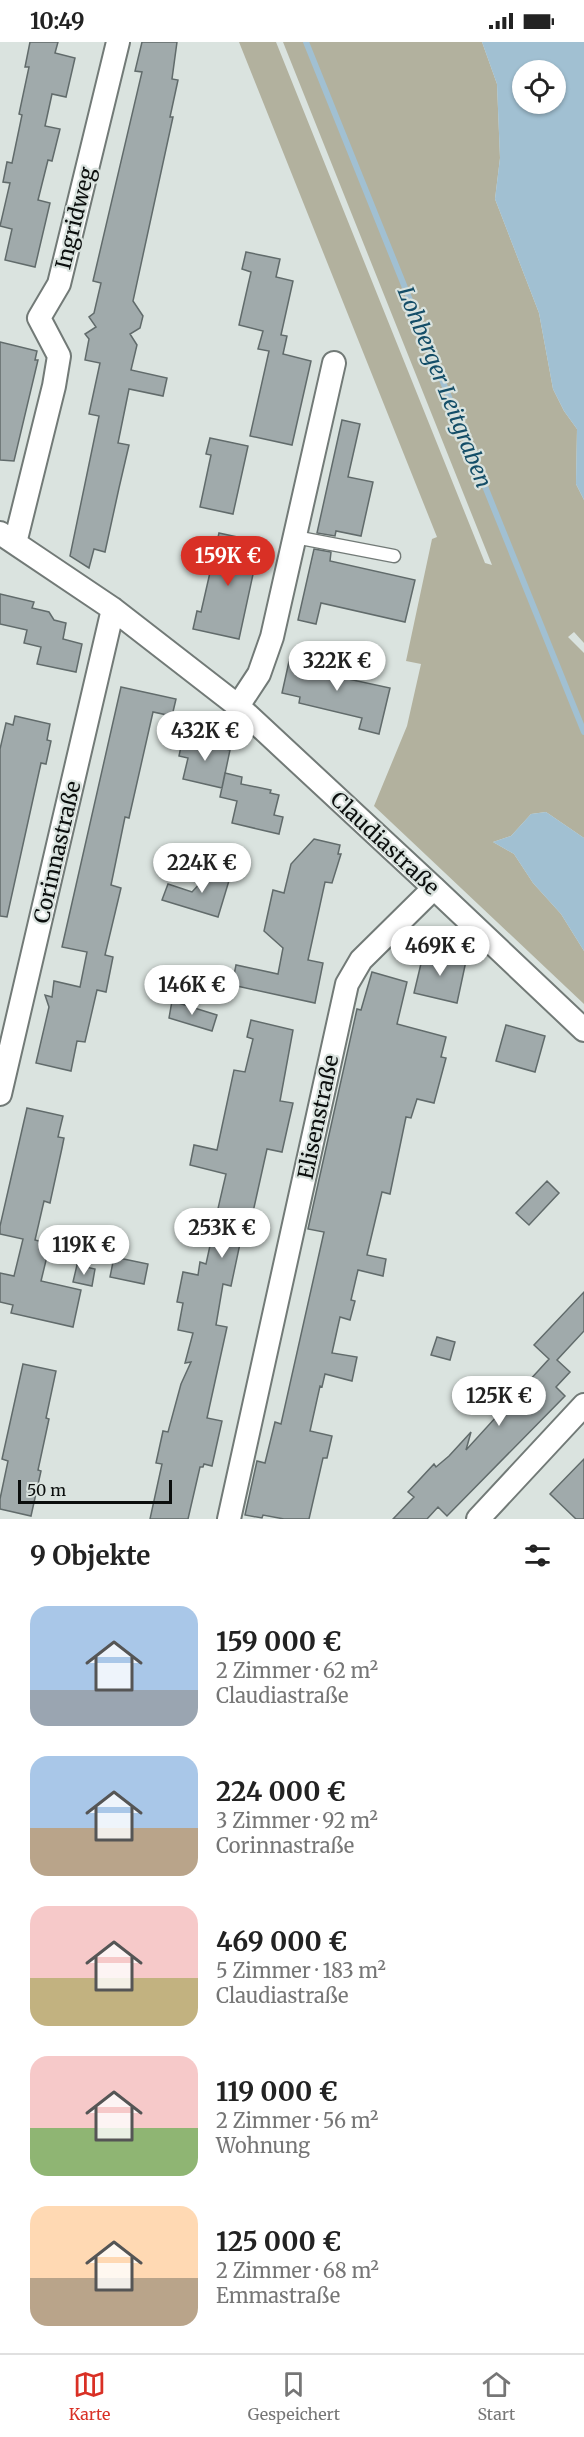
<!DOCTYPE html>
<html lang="de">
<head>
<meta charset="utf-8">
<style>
	:root { --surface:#fff; --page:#f2f2f2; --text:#222; --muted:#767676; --line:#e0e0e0; --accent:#d93025 }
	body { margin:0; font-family:Merriweather,serif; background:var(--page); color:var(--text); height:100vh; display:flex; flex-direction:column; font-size:22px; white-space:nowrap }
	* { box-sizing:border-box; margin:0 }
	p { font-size:20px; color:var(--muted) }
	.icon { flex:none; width:33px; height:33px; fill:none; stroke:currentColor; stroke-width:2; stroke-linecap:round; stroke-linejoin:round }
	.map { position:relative; height:1477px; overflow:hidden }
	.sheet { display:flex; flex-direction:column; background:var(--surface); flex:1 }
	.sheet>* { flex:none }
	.tools { position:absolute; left:512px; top:18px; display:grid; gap:12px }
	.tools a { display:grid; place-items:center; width:54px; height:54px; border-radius:50%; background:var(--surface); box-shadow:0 2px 4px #0004; font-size:30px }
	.scale { position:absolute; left:18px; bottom:15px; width:154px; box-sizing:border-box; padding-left:6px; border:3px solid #0b0e0d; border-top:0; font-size:16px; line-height:21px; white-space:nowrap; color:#0b0e0d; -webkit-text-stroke:4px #dae3df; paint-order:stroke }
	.price { position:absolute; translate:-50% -51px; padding:0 14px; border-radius:21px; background:#fff; color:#222; font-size:20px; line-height:39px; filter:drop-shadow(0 2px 3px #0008) }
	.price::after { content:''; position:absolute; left:50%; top:36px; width:18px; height:14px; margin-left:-9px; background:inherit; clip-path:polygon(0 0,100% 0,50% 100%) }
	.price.on { background:var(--accent); color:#fff }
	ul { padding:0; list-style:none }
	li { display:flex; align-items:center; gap:18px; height:150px; padding:0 30px }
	li span { display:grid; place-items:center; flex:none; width:168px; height:120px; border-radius:18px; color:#555 }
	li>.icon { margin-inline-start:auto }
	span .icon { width:72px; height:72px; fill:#fffc; stroke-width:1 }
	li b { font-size:26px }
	h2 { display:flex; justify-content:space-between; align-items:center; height:72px; padding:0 30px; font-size:26px }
	.status { display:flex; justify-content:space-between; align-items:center; height:42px; padding:0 30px; background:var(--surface); direction:ltr }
	.status svg { height:16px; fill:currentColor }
	.tab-bar { display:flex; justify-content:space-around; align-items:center; height:84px; border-top:2px solid var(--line); background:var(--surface); font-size:16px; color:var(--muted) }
	.tab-bar a { display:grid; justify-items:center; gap:3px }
	.tab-bar .on { color:var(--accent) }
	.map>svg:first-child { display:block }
	.green { fill:#b2b19e }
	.water { fill:#a1c0d2; fill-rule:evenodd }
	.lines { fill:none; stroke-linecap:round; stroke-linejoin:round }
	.stream { stroke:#a1c0d2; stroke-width:6 }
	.building { fill:#a0aaab; stroke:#616b6b; stroke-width:1.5 }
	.lane-casing { stroke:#727a77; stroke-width:15 }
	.street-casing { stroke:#727a77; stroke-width:26 }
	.lane { stroke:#fff; stroke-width:12 }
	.street { stroke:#fff; stroke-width:22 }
	.labels { text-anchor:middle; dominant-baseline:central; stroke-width:4.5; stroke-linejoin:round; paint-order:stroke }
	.street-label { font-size:21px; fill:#0b0e0d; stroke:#dae3df }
	.water-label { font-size:22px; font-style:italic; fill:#144e68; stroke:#dae3df }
</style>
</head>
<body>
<div class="status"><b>10:49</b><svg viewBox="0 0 49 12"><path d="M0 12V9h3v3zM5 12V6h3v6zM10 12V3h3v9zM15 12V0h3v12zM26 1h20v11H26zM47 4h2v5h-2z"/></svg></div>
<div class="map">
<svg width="584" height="1477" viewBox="0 0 584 1477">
	<rect width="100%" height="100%" fill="#dae3df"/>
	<path class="green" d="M239 0H276L485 521 492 523 283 0H482L497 42 500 116 495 157 539 271 553 347 564 369 577 387 576 442 584 458V601L574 590 568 595 584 611V796L546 770 531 772 511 794 493 800 514 812 533 841 561 872 584 909V962L374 764 407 684 421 622 406 619 432 497 437 495Z"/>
	<path class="water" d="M482 0H584V458L576 442 577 387 564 369 553 347 539 271 495 157 500 116 497 42ZM555 28V62H522V28Z
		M546 770 584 796V909L561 872 533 841 514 812 493 800 511 794 531 772Z"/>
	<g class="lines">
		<path class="stream" d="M306 0 584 690"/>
	</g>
	<path class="building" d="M30 0H58L55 11 75 16 66 55 52 52 45 84 60 87 52 119 48 118 38 158 50 161 35 225 5 218 12 187 0 184 10 141 3 140 7 120 12 121 22 73 19 72 29 25H25Z
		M142 0H177L172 37 178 38 170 75H173L133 259 143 274 140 286 130 292 137 303 131 328 167 336 163 354 129 347 118 401 129 403 119 446 105 510 94 507 89 526 70 514 99 374 89 372 100 321 85 318 89 297 85 292 96 285 89 275 94 271 101 241 93 239 142 30 135 29Z
		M246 210 280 217 276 235 293 239 281 293 287 294 283 312 311 319 292 403 250 394 269 309 258 307 263 289 239 283 251 230 242 227Z
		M0 300 37 309 35 318H38L14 419 0 418Z
		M342 378 360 382 348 435 373 440 361 494 336 489 335 494 317 491Z
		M210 396 248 404 233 472 200 465 211 413 206 412Z
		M219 491 260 500 239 597 193 587 197 569 201 570Z
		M314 507 331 510 330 519 415 538 405 580 321 561 316 582 298 578Z
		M0 552 34 560 32 566 49 570 54 578 66 581 63 597 82 602 76 630 37 622 41 605 24 601 27 588 0 582Z
		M290 615 350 628 348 637 390 646 379 692 359 687 362 676 299 661 300 655 282 651Z
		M121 645 176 657 172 674 153 670 129 776 125 775 111 843 121 846 105 913 113 915 106 950 97 948 85 1000 77 999 71 1029 36 1021 49 965 45 953 52 955 54 939 80 945 87 910 62 905Z
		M15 674 50 682 47 698 51 699 46 722 41 721 7 875 0 874V707L6 681 13 683Z
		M183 695 222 704 221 706 230 708 222 746 183 737 188 716 179 714Z
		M225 731 242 735 241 742 271 748 270 751 279 753 274 773 283 775 279 792 232 781 237 759 220 755Z
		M314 797 340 803 338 812H341L332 841 325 840 308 918 323 921 315 961 232 943 236 923 278 932 283 906 264 889 273 848 284 851 291 822Z
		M213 827 231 832 218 875 162 858 168 842 192 850Z
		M424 909 466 919 457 961 414 951Z
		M372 930 407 940 397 982 446 995 441 1015 446 1016 434 1061 417 1057 411 1076 406 1075 390 1152 382 1150 367 1213 386 1217 383 1234 358 1228 351 1258 355 1259 350 1278 340 1275 332 1311 357 1315 352 1339 325 1332 322 1345 320 1344 310 1389 332 1394 327 1416H323L309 1477H284L263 1473 262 1476 245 1473 257 1419 265 1421 275 1380 281 1382 324 1190 308 1187 357 967 361 968Z
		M172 959 217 973 212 989 169 976Z
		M251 978 293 988 280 1059 293 1061 282 1110 267 1107 251 1179 245 1178 231 1244 223 1242 216 1283 227 1285 207 1376 222 1379 212 1424 204 1422 203 1425H200L188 1477H150L162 1422 156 1421 163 1389 168 1390 181 1342 191 1320 185 1321 193 1291 178 1288 183 1261 177 1260 183 1230 198 1233 200 1220 206 1222 213 1190 201 1187 205 1169 217 1171 226 1132 190 1123 194 1103 217 1108 234 1028 245 1030 253 997 247 995Z
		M506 983 545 994 535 1030 496 1019Z
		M27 1066 63 1074 58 1095 64 1096 62 1106 50 1161 44 1159 35 1198 50 1202 41 1239 81 1248 73 1285 11 1271 13 1263 0 1260V1231L14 1234 23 1197 0 1192V1184Z
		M547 1139 559 1151 529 1183 516 1171Z
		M114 1215 148 1222 144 1242 110 1235Z
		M77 1223 95 1227 92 1244 73 1240Z
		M584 1250V1289L557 1318 570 1330 556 1345 565 1354 447 1474 438 1465 427 1477H393L414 1455 408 1450 434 1422 436 1425 449 1414 471 1390 466 1408 549 1317 534 1303Z
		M437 1295 455 1300 450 1318 431 1313Z
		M23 1322 56 1329 46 1376 49 1377 38 1428 41 1429 31 1474 0 1467V1457L8 1419 2 1417Z
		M467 1337 485 1343 479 1363 461 1357Z
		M584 1417V1477H576L550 1452Z"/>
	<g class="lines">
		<g class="lane-casing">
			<path id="lane" d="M295 495 394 514"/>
		</g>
		<g class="street-casing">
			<path id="street" d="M0 491 113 567 238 664 434 846 584 988
				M15 501 54 344 59 314 39 276 59 242 118 0
				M238 664 259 632 272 595 334 321
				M0 1052 113 567
				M229 1477 347 942 361 918 434 846
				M478 1477 584 1363"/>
		</g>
		<use href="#lane" class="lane"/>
		<use href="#street" class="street"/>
	</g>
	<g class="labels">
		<g class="street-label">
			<text transform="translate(75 176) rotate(-76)">Ingridweg</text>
			<text transform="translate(385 801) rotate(43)">Claudiastraße</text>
			<text transform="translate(57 810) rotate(-77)">Corinnastraße</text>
			<text transform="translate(318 1075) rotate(-78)">Elisenstraße</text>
		</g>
		<g class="water-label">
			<text transform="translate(445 345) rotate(68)">Lohberger Leitgraben</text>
		</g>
	</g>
</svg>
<div class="tools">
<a><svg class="icon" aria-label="locate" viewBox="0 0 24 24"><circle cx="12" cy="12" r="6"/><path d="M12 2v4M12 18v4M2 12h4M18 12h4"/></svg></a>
</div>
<div class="scale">50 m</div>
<b class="price on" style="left:228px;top:545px">159K €</b>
<b class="price" style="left:337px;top:650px">322K €</b>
<b class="price" style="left:205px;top:720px">432K €</b>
<b class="price" style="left:202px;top:852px">224K €</b>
<b class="price" style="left:440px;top:935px">469K €</b>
<b class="price" style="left:192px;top:974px">146K €</b>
<b class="price" style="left:222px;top:1217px">253K €</b>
<b class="price" style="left:84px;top:1234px">119K €</b>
<b class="price" style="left:499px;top:1385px">125K €</b>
</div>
<section class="sheet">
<h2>9 Objekte<svg class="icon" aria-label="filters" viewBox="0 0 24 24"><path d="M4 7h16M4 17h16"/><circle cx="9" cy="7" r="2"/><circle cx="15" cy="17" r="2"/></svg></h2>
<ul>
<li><span style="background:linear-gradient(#a9c7e8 70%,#9aa5b1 0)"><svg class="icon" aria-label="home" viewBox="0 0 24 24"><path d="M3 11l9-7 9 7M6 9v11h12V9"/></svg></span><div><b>159 000 €</b><p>2 Zimmer · 62 m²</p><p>Claudiastraße</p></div></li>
<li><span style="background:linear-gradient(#a9c7e8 60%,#b9a48a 0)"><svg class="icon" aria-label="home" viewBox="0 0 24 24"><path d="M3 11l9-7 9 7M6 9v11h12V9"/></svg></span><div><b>224 000 €</b><p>3 Zimmer · 92 m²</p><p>Corinnastraße</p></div></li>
<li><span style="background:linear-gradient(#f6c9c9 60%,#c2b280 0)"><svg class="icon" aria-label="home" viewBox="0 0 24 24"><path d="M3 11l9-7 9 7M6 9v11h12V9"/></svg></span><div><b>469 000 €</b><p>5 Zimmer · 183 m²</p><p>Claudiastraße</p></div></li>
<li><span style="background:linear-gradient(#f6c9c9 60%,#8fb573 0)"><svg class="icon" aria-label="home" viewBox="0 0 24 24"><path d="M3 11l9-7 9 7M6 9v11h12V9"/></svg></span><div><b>119 000 €</b><p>2 Zimmer · 56 m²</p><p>Wohnung</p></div></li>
<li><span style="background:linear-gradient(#ffd9b3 60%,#b9a48a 0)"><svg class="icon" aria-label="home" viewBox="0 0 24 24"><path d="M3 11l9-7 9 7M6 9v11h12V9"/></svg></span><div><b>125 000 €</b><p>2 Zimmer · 68 m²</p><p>Emmastraße</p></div></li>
</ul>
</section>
<nav class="tab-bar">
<a class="on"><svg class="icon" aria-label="map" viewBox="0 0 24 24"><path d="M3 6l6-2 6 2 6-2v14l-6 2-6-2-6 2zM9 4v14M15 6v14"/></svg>Karte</a>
<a><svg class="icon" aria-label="saved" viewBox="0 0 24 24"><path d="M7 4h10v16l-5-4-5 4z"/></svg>Gespeichert</a>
<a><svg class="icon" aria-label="home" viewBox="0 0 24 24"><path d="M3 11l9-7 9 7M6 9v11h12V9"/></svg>Start</a>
</nav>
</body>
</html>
